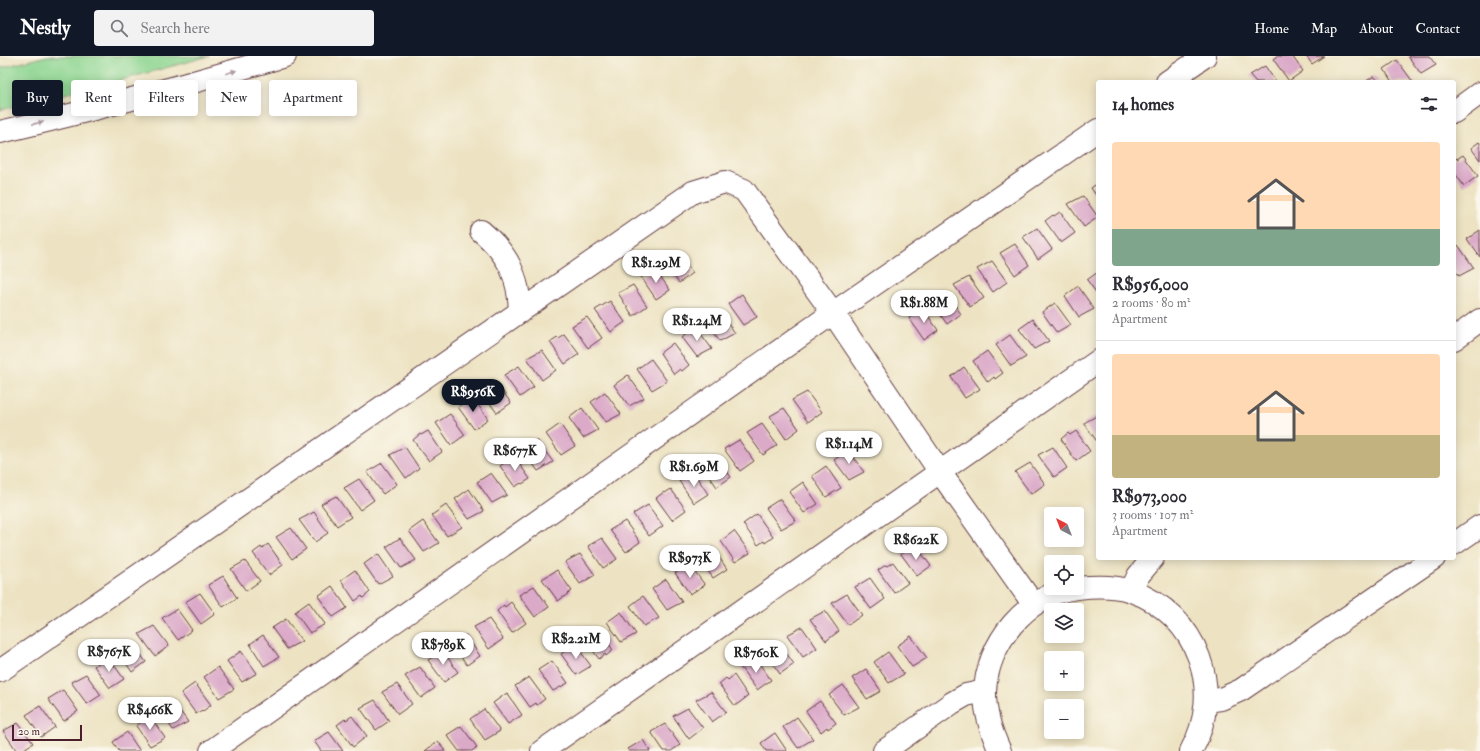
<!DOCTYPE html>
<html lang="en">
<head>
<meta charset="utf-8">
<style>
	:root { --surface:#fff; --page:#f2f2f3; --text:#2b2b33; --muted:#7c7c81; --line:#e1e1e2; --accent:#111827 }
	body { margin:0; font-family:"IM FELL Double Pica",serif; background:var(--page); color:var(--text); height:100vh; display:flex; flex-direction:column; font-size:15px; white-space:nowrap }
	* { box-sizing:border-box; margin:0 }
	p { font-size:13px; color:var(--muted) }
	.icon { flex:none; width:22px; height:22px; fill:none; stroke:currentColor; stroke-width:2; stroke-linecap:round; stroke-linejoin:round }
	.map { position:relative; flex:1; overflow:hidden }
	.sheet { position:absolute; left:1096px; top:24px; width:360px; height:480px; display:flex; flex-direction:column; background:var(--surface); border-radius:4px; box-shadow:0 2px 10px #0003 }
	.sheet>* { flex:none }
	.top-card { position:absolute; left:12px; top:24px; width:380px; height:36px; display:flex; gap:8px }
	.needle { width:26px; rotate:318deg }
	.tools { position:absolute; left:1044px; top:451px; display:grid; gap:8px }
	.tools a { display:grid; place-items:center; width:40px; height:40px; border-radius:4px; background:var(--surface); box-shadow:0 2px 10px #0003; font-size:20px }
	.scale { position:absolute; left:12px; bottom:10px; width:70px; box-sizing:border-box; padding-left:4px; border:2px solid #4a1f2b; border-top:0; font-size:11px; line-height:14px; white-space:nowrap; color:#4a1f2b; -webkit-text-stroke:3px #fbf7ec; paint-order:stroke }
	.price { position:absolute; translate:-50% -34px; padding:0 9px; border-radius:14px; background:#fff; color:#222; font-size:13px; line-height:26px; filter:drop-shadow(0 1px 2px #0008) }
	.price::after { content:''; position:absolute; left:50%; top:24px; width:12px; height:9px; margin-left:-6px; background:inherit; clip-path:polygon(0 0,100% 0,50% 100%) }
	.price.active { background:var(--accent); color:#fff }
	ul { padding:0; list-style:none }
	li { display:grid; align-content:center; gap:8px; height:212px; padding:0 16px }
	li+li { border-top:1px solid var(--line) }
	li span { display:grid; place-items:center; height:124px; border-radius:4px; color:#555 }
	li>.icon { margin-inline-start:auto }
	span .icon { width:72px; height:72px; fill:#fffc; stroke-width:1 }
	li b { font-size:17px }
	h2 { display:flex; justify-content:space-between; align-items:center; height:48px; padding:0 16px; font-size:17px }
	.pill { padding:0 14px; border-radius:4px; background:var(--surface); box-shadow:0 2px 10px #0003; font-size:14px; line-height:36px }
	.pill.active { background:var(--accent); color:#fff }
	header { display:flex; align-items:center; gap:24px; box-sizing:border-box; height:56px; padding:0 20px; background:var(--accent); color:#fff }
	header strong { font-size:19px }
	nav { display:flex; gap:22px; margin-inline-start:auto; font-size:14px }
	.search { width:280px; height:36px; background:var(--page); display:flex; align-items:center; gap:10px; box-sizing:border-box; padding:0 14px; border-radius:4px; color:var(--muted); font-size:15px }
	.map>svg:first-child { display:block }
	.green { fill:#8dd591; stroke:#6c7a5e }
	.building { fill:#dbaac9 }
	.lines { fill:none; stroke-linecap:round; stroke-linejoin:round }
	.minor-casing { stroke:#623c42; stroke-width:24 }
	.highway-casing { stroke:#623c42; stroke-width:24 }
	.minor { stroke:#fff; stroke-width:22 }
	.highway { stroke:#fff; stroke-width:22 }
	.oneway { fill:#ae9aa0 }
</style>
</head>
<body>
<header>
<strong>Nestly</strong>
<div class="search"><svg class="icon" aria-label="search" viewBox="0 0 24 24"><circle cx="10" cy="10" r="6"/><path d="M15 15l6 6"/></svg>Search here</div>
<nav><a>Home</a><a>Map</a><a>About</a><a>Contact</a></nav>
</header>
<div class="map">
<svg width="1480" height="695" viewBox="0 0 1480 695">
	<rect width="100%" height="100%" fill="#fbf7ec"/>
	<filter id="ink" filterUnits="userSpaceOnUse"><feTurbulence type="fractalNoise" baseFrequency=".025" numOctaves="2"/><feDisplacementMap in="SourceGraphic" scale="8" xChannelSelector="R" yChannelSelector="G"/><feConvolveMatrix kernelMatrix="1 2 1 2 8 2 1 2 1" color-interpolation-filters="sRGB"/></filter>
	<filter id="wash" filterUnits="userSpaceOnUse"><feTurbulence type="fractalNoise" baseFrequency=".012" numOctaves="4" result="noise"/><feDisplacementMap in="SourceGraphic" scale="16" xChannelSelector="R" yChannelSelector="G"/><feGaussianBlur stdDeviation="0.9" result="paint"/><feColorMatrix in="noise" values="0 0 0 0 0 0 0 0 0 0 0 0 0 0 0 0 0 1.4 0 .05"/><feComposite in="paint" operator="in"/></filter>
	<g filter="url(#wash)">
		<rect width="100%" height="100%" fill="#ede3c3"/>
		<path class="green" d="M47 0H209L125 23 0 54V12Z"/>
		<g id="blocks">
			<path class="building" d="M1277 0H1292L1303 15 1289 25 1273 3Z
				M1306 0H1324L1312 8Z
				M1408 0H1429L1436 9 1421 18Z
				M1397 4 1413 26H1392L1384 13Z
				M1265 10 1276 26H1256L1250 19Z
				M1374 20 1379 26H1365Z
				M1479 86 1480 87V104L1471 92Z
				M1463 99 1478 120 1464 130 1454 116V103L1456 102 1457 103Z
				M1098 127V142L1091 132Z
				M1083 140 1098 161 1084 171 1068 148Z
				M1060 156 1075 177 1061 187 1045 165 1053 159 1054 160Z
				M1037 172 1052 193 1038 203 1023 181Z
				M1480 174V201L1467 183Z
				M1015 188 1029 209 1015 219 1000 197Z
				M1458 189 1474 212 1459 220 1454 213V192Z
				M678 196 693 217 679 227 663 205Z
				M992 205 1007 226 993 236 977 213Z
				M655 213 670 234 656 243 641 221Z
				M1098 216V239L1087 224Z
				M969 221 984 242 970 251 954 229Z
				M633 229 647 250 633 260 618 237Z
				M1078 230 1094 253 1079 261 1065 240Z
				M946 237 961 258 947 268 931 246Z
				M742 238 757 261 743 269 728 248Z
				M610 245 625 266 611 276 595 254Z
				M1055 247 1071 269 1057 277 1042 256Z
				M923 253 938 274 924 284 909 262Z
				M719 255 735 277 720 285 705 264Z
				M587 261 602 282 588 292 572 270Z
				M1033 263 1049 285 1034 293 1019 273Z
				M696 271 712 293 697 301 682 281Z
				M564 278 579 298 565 308 550 286 557 281 558 282Z
				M1010 279 1026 301 1011 310 996 289Z
				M673 287 689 309 682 315 680 313 674 318 660 297Z
				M542 294 556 314 542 324 527 302Z
				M987 295 1003 317 995 323 994 321 988 326 973 305Z
				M651 303 667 325 652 334 637 313Z
				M519 310 534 331 520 341 504 319Z
				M964 311 980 333 965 342 951 321Z
				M628 319 644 342 629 350 614 329Z
				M496 326 511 347 497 357 481 335 489 329 490 331Z
				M605 336 621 358 606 366 591 346Z
				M807 336 822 356 808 366 792 344Z
				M473 342 488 363 474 373 458 351Z
				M582 352 598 374 583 382 569 362Z
				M784 352 799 373 786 383 770 360Z
				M450 358 465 379 451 389 436 367Z
				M1098 359V387L1084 367Z
				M560 368 575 390 561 399 546 378Z
				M762 368 777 389 763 399 747 377Z
				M428 375 442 396 429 405 413 384 420 378 421 379Z
				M1076 375 1090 395 1076 405 1061 383 1068 377 1070 379Z
				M537 384 553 406 538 415 523 394Z
				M739 384 754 405 740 415 724 393Z
				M405 391 419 412 406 422 390 399Z
				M1053 391 1067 412 1054 421 1038 399Z
				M848 394 864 416 849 424 834 404Z
				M514 400 530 423 522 428 521 427 515 431 500 410Z
				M716 401 731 421 717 431 701 409Z
				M382 407 397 428 383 438 367 416Z
				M1030 407 1045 428 1031 438 1015 416Z
				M826 410 841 432 826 441 812 420Z
				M491 417 507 439 492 447 477 426Z
				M694 417 708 438 694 447 679 425Z
				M359 423 374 444 360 454 344 432Z
				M803 426 818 448 804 457 789 436Z
				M469 433 484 455 469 463 455 443Z
				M671 433 686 454 672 464 656 442 664 436 665 437Z
				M336 440 351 461 337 470 321 448Z
				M780 443 796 465 781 473 766 452Z
				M446 449 462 471 447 480 432 459Z
				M648 449 663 470 649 480 633 458Z
				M314 456 328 477 315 486 299 464Z
				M757 458 773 481 765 487 764 485 758 489 743 468Z
				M423 465 439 487 424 496 409 475Z
				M625 465 640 486 626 496 610 474Z
				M291 472 306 493 292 503 276 481Z
				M734 475 750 497 735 506 721 485Z
				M400 482 416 504 401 512 386 491Z
				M602 482 617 503 603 512 588 490Z
				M268 488 283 509 269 519 253 497 261 491 262 493Z
				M916 490 931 510 917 520 901 498Z
				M712 491 727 513 713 522 698 501Z
				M378 498 393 520 378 528 364 508Z
				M580 498 595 519 580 528 565 506Z
				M245 505 260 525 246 535 231 513Z
				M893 506 908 527 894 537 878 514 886 509 887 510Z
				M689 508 705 529 690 538 675 517Z
				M355 514 370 536 363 542 362 540 355 545 341 524Z
				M557 514 572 535 558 545 542 523Z
				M223 520 237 542 223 551 208 529Z
				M870 522 885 543 871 553 855 531Z
				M666 523 682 546 667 554 652 533Z
				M332 530 347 552 333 561 318 540Z
				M534 530 549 551 535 561 519 539Z
				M200 537 215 558 201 568 185 546Z
				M847 538 862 559 848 569 832 547Z
				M643 540 659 562 644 570 630 550Z
				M309 546 325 568 310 577 295 556Z
				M511 546 526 567 512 577 497 555 504 549 505 551Z
				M177 553 192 574 178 584 162 562Z
				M825 555 839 575 826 585 810 563Z
				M621 556 636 578 621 586 607 566Z
				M286 563 302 585 287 593 272 572Z
				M489 563 503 583 489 593 474 571Z
				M154 570 169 590 155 600 139 578Z
				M802 571 817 592 803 601 787 579Z
				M598 572 613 594 606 600 605 598 599 603 584 582Z
				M263 579 279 601 264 610 250 588Z
				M466 579 480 600 467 609 451 587Z
				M911 580 927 602 912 611 897 590Z
				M131 585 146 606 132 616 117 594Z
				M779 587 794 608 780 618 764 595Z
				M575 588 591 610 576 619 561 598Z
				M241 595 257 617 242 626 227 605Z
				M443 595 458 616 444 626 428 604Z
				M888 596 904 618 889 627 874 606Z
				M109 602 124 623 110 632 94 610 102 605 103 606Z
				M756 603 771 624 757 634 741 612Z
				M552 605 568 627 553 635 538 614Z
				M218 611 234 633 219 642 204 621Z
				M420 611 435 632 421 642 405 620Z
				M866 613 881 635 867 643 852 622Z
				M86 618 101 639 87 648 71 626Z
				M734 619 748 640 735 650 719 628 726 622 728 624Z
				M529 621 545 643 537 649 536 647 530 651 515 630Z
				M195 627 211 649 203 655 202 654 196 658 181 637Z
				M397 628 412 648 398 658 382 636Z
				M843 629 859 651 844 659 829 639Z
				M63 634 78 655 64 665 48 643Z
				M711 636 726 656 712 666 696 644Z
				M507 637 522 659 508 668 493 647Z
				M172 644 188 666 173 674 159 653Z
				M375 644 389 665 376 674 360 652Z
				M820 645 836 667 828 673 827 671 821 676 806 655Z
				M40 650 55 671 41 681 26 659Z
				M688 652 703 672 689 683 673 660Z
				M484 653 500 675 485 684 470 663Z
				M150 660 165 682 150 690 136 670Z
				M352 660 367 680 353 691 337 669 345 663 346 664Z
				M797 661 813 683 798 692 783 671Z
				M18 667 33 687 21 695H17L3 675Z
				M665 668 680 689 671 695H664L651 676Z
				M461 670 477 691 472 695H459L447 679Z
				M127 676 140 695H119L113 686Z
				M329 676 343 695H321L314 685Z
				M775 677 787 695H766L761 687Z
				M643 684 650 695H629L628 693Z
				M438 685 445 695H425Z"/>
		</g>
	</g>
	<g filter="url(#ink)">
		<use href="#blocks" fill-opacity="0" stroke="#623c42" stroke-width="1"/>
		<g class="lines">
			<g class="minor-casing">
				<path id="minor" d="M1167 26 1205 0
					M1454 56 1480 37
					M481 175C508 198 519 220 520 256
					M1454 283 1480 264
					M1454 488 1480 470
					M1077 532C1095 530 1114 529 1131 535 1198 558 1225 635 1191 695
					M1131 535 1138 520 1153 502
					M0 615 693 136 725 126 744 134 833 257 940 416 1034 549
					M1206 645 1221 643 1241 634 1434 502
					M211 695 833 257 1098 74
					M542 695 1098 305
					M884 695 952 647 966 639 985 635
					M1000 695C991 676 985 657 985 637 986 588 1027 538 1076 532"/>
			</g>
			<g class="highway-casing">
				<path id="highway" d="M0 76C96 54 191 27 285 0"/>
			</g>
			<use href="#minor" class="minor"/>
			<use href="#highway" class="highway"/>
		</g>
		<defs><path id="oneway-solid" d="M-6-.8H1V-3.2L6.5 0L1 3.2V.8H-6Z"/></defs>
		<g class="oneway">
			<use href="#oneway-solid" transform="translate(231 16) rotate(-16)"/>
			<use href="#oneway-solid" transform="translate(38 67) rotate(-13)"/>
		</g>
	</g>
</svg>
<div class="tools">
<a><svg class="needle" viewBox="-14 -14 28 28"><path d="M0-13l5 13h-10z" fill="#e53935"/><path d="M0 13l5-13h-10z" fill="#7c7c81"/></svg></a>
<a><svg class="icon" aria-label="locate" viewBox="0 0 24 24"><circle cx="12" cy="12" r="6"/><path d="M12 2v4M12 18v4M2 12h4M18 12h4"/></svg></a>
<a><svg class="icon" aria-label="layers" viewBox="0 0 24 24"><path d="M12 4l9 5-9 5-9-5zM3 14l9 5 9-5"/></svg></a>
<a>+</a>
<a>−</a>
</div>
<div class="scale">20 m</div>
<b class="price" style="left:656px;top:228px">R$1.29M</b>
<b class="price" style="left:924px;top:268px">R$1.88M</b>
<b class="price" style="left:697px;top:286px">R$1.24M</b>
<b class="price active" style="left:473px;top:357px">R$956K</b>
<b class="price" style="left:849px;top:409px">R$1.14M</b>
<b class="price" style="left:515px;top:416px">R$677K</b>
<b class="price" style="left:694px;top:432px">R$1.69M</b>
<b class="price" style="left:916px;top:505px">R$622K</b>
<b class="price" style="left:690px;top:523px">R$973K</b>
<b class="price" style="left:576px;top:604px">R$2.21M</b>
<b class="price" style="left:443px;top:610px">R$789K</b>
<b class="price" style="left:109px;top:617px">R$767K</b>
<b class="price" style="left:756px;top:618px">R$760K</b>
<b class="price" style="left:150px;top:675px">R$466K</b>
<div class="top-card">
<a class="pill active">Buy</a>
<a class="pill">Rent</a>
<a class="pill">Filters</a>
<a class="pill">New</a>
<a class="pill">Apartment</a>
</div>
<section class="sheet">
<h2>14 homes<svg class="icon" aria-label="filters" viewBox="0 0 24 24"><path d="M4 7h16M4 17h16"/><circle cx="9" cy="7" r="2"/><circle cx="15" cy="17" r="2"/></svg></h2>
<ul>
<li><span style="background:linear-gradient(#ffd9b3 70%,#7fa58c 0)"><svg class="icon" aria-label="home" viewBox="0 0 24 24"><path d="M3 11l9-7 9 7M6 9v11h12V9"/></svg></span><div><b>R$956,000</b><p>2 rooms · 80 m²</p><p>Apartment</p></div></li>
<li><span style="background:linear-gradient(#ffd9b3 65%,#c2b280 0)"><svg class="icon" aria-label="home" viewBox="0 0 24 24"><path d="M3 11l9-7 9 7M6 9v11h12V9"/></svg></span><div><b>R$973,000</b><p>3 rooms · 107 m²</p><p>Apartment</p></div></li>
</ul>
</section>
</div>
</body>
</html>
